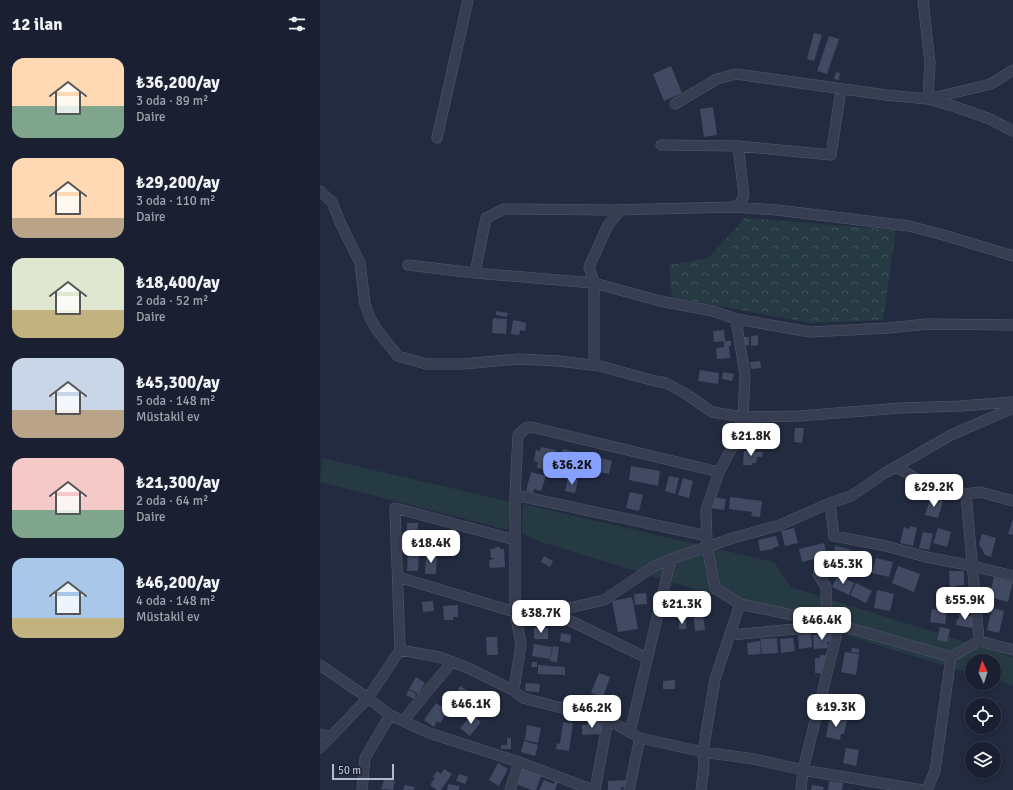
<!DOCTYPE html>
<html lang="tr">
<head>
<meta charset="utf-8">
<style>
	:root { --surface:#1a2031; --page:#272d3d; --text:#f1f3f6; --muted:#9fa3ab; --line:#383e4d; --accent:#85a0ff }
	body { margin:0; font-family:Signika,sans-serif; background:var(--page); color:var(--text); height:100vh; display:flex; flex-direction:column; font-size:15px; white-space:nowrap }
	* { box-sizing:border-box; margin:0 }
	p { font-size:13px; color:var(--muted) }
	.icon { flex:none; width:22px; height:22px; fill:none; stroke:currentColor; stroke-width:2; stroke-linecap:round; stroke-linejoin:round }
	.map { position:relative; flex:1; overflow:hidden }
	.sheet { display:flex; flex-direction:column; background:var(--surface); width:320px }
	.sheet>* { flex:none }
	.needle { width:26px; rotate:356deg }
	.controls { position:absolute; left:645px; top:654px; display:grid; gap:8px }
	.controls a { display:grid; place-items:center; width:36px; height:36px; border-radius:50%; background:var(--surface); box-shadow:0 2px 6px #0003,0 0 0 1px var(--line); font-size:20px }
	.scale { position:absolute; left:12px; bottom:10px; width:62px; box-sizing:border-box; padding-left:4px; border:2px solid #b4b9cb; border-top:0; font-size:11px; line-height:14px; white-space:nowrap; color:#b4b9cb; -webkit-text-stroke:3px #1c2336; paint-order:stroke }
	.price { position:absolute; translate:-50% -34px; padding:0 9px; border-radius:8px; background:#fff; color:#222; font-size:13px; line-height:26px; filter:drop-shadow(0 1px 2px #0008) }
	.price::after { content:''; position:absolute; left:50%; top:24px; width:12px; height:9px; margin-left:-6px; background:inherit; clip-path:polygon(0 0,100% 0,50% 100%) }
	.price.active { background:var(--accent); color:#111 }
	ul { padding:0; list-style:none }
	li { display:flex; align-items:center; gap:12px; height:100px; padding:0 12px }
	li span { display:grid; place-items:center; flex:none; width:112px; height:80px; border-radius:12px; color:#555 }
	li>.icon { margin-inline-start:auto }
	span .icon { width:48px; height:48px; fill:#fffc; stroke-width:1 }
	li b { font-size:17px }
	h2 { display:flex; justify-content:space-between; align-items:center; height:48px; padding:0 12px; font-size:17px }
	main { display:flex; flex:1; min-height:0 }
	.map>svg:first-child { display:block }
	.grass { fill:#253a42 }
	.forest { fill:url(#forest-crowns) }
	.building { fill:#424a63 }
	.lines { fill:none; stroke-linecap:round; stroke-linejoin:round }
	.minor-casing { stroke:#52596b; stroke-width:11 }
	.minor { stroke:#373e51; stroke-width:10 }
</style>
</head>
<body>
<main>
<section class="sheet">
<h2>12 ilan<svg class="icon" aria-label="filters" viewBox="0 0 24 24"><path d="M4 7h16M4 17h16"/><circle cx="9" cy="7" r="2"/><circle cx="15" cy="17" r="2"/></svg></h2>
<ul>
<li><span style="background:linear-gradient(#ffd9b3 60%,#7fa58c 0)"><svg class="icon" aria-label="home" viewBox="0 0 24 24"><path d="M3 11l9-7 9 7M6 9v11h12V9"/></svg></span><div><b>₺36,200/ay</b><p>3 oda · 89 m²</p><p>Daire</p></div></li>
<li><span style="background:linear-gradient(#ffd9b3 75%,#b9a48a 0)"><svg class="icon" aria-label="home" viewBox="0 0 24 24"><path d="M3 11l9-7 9 7M6 9v11h12V9"/></svg></span><div><b>₺29,200/ay</b><p>3 oda · 110 m²</p><p>Daire</p></div></li>
<li><span style="background:linear-gradient(#dfe7d0 65%,#c2b280 0)"><svg class="icon" aria-label="home" viewBox="0 0 24 24"><path d="M3 11l9-7 9 7M6 9v11h12V9"/></svg></span><div><b>₺18,400/ay</b><p>2 oda · 52 m²</p><p>Daire</p></div></li>
<li><span style="background:linear-gradient(#c9d6e8 65%,#b9a48a 0)"><svg class="icon" aria-label="home" viewBox="0 0 24 24"><path d="M3 11l9-7 9 7M6 9v11h12V9"/></svg></span><div><b>₺45,300/ay</b><p>5 oda · 148 m²</p><p>Müstakil ev</p></div></li>
<li><span style="background:linear-gradient(#f6c9c9 65%,#7fa58c 0)"><svg class="icon" aria-label="home" viewBox="0 0 24 24"><path d="M3 11l9-7 9 7M6 9v11h12V9"/></svg></span><div><b>₺21,300/ay</b><p>2 oda · 64 m²</p><p>Daire</p></div></li>
<li><span style="background:linear-gradient(#a9c7e8 75%,#c2b280 0)"><svg class="icon" aria-label="home" viewBox="0 0 24 24"><path d="M3 11l9-7 9 7M6 9v11h12V9"/></svg></span><div><b>₺46,200/ay</b><p>4 oda · 148 m²</p><p>Müstakil ev</p></div></li>
</ul>
</section>
<div class="map">
<svg width="693" height="790" viewBox="0 0 693 790">
	<defs>
		<pattern id="forest-crowns" width="20" height="18" patternUnits="userSpaceOnUse"><rect width="20" height="18" fill="#253a42"/><path d="M2 6a3 3 0 1 1 6 0M12 15a3 3 0 1 1 6 0" fill="none" stroke="#42545c"/></pattern>
	</defs>
	<rect width="100%" height="100%" fill="#232b41"/>
	<path class="grass" d="M2 458 191 502 188 530 0 482Z
		M203 504 454 562 471 587 693 657V686L674 680V661H652V674L221 542 202 533Z"/>
	<path class="forest" d="M425 218 576 230 563 320 490 323 352 297 349 265 388 258Z"/>
	<path class="building" d="M494 33 502 35 494 61 487 59Z
		M509 36 519 39 507 74 497 71Z
		M351 66 362 93 344 101 333 74Z
		M516 72 520 73 519 80 514 79Z
		M393 107 397 135 384 137 380 109Z
		M176 311 188 313 187 317 176 315Z
		M173 318 187 319 186 334 172 333Z
		M193 320 198 321 196 329 198 321 206 323 205 331 200 330 199 335 191 334Z
		M404 330 405 341 394 342 393 331Z
		M438 335V345L431 346V336Z
		M424 337H429V345H424Z
		M404 341H411V346H409L410 358 397 359 396 348 404 347Z
		M440 361 441 368 431 369 430 362Z
		M380 370 399 373 398 384 378 381Z
		M403 372 414 374 412 381 402 379Z
		M475 428H484L482 443 474 442Z
		M221 447 236 450 232 470 217 468 218 462 214 461 216 450 220 451Z
		M243 449 256 452 253 468 239 465Z
		M424 451 443 452 442 457H437L436 463H432V465H423Z
		M277 457 292 461 289 474 274 471Z
		M311 466 340 471 338 486 309 480Z
		M211 472 226 476 221 491 214 489 213 493 206 491Z
		M349 476 359 478 355 494 345 491Z
		M248 478 258 480 255 493 245 491Z
		M363 478 373 481 369 498 358 495Z
		M310 492 323 495 319 511 306 508Z
		M393 497 406 499 404 510 391 508Z
		M410 497 442 501 440 517 431 516 432 512 409 509Z
		M611 497 623 501 618 518 605 515Z
		M693 519V535L688 534Z
		M87 523H98L97 546 86 545Z
		M590 526 597 528 593 546 580 543 584 527 589 529Z
		M474 528 478 543 465 546 461 531Z
		M618 528 631 532 627 547 613 543Z
		M603 532 613 534 609 550 599 548Z
		M132 534V537H135L136 545 134 546V551L121 552V538H123V535Z
		M662 534 676 538 671 557 665 555 659 544Z
		M456 536 459 546 453 548V549L440 551 438 540Z
		M504 543 507 556 482 562 479 549Z
		M515 546 530 549 527 563 513 561Z
		M175 547H180V549H184L185 567 170 568 169 560 174 559V558H171L170 549H175Z
		M88 549H99L98 571H87Z
		M106 554 117 555 116 574H105Z
		M224 556 233 561 230 567 221 562Z
		M556 558 573 562 569 577 552 573Z
		M578 566 600 574 594 592 572 583Z
		M629 571H644V585L635 586V589H630Z
		M518 575 534 583 529 595 512 587Z
		M674 577 693 582 688 602 669 597Z
		M536 583 552 591 546 603 530 595Z
		M557 590 574 594 570 611 554 608Z
		M326 593 327 604 315 605 314 594Z
		M386 596 387 606 382 607 385 630 375 631 372 597Z
		M312 597 318 629 298 632 292 601Z
		M113 601 114 611 103 612 102 602Z
		M138 605V617H133V620H124L123 606Z
		M672 608 684 611 679 633 667 630Z
		M612 609 627 611 625 624 610 622Z
		M639 614 654 617 652 628 636 625 637 619H639Z
		M359 621H366V629H359Z
		M620 627 630 629 627 642 617 640Z
		M214 628H228V639H214Z
		M241 633 251 635 250 643 240 641Z
		M491 633 492 647 479 649 478 635Z
		M512 633 513 642H507L508 648 494 649 493 635Z
		M166 637H177L178 655H167Z
		M457 638 458 653 442 654 440 639Z
		M473 638 475 651 461 653 460 639Z
		M440 641 441 654 428 655 427 643Z
		M214 644 232 647 230 659 212 656Z
		M233 646 239 647 237 662 230 661Z
		M532 648 539 649V653L531 652Z
		M525 652 539 654 536 675 521 672Z
		M500 655H506L505 674 495 673V658H500Z
		M212 662H217V667H211Z
		M218 665 245 667V675L218 674Z
		M279 673 290 677 283 697 271 693Z
		M96 677 105 683 98 694 89 689Z
		M355 680V689H343V681Z
		M206 683 220 684 219 692 205 691Z
		M140 686 153 694 146 706 133 699Z
		M89 690 96 694 94 699 86 695Z
		M116 703 128 711 120 723 117 721 114 727 104 720Z
		M152 715 161 722 150 736 140 728Z
		M510 717 527 720 524 734H521L520 740 506 737Z
		M243 722 253 723 249 751 236 749 237 743 240 744Z
		M267 722H281L282 734 262 735V725H267Z
		M207 725 221 728 218 743 205 740Z
		M187 738H191V749H181V745H187Z
		M204 741 218 745 215 756 201 752Z
		M526 748 539 750 536 766 523 763Z
		M178 763 188 769 179 786 169 780Z
		M203 767 222 774 216 790H212L196 784Z
		M124 769 132 774 121 790H117L110 785 115 778 113 777 117 771 121 774Z
		M139 774 148 777 145 784 136 781Z
		M65 778 75 781 73 790 61 789Z
		M224 780 234 784 235 780 238 781 235 790H219Z
		M306 780V787H301V790H288V781Z
		M509 781 523 783 522 790H508Z
		M128 784 139 786V790H127Z
		M85 785 95 787 94 790H83Z
		M492 785 504 787 503 790H491Z"/>
	<g class="lines">
		<g class="minor-casing">
			<path id="minor" d="M603 0 610 63 608 99 671 84 693 70
				M355 104 397 79 416 74 566 95 608 99 633 106 670 119 693 131
				M117 138 148 0
				M341 145 418 146 511 155 521 89
				M0 191 12 202 20 222 40 263 45 304 50 318 57 330 78 356 106 364H143L199 359 238 361 280 366 335 381 346 383 366 394 392 412 423 417 479 416 581 408 641 406 693 402
				M413 207 421 203 424 195 418 146
				M88 265 155 273 274 283 340 301 393 311 416 319 490 332 568 328 608 324 693 325
				M155 273 166 218 184 209 293 210 413 207 457 210 589 226 627 236 693 256
				M416 319 425 375 423 417 413 446 399 472 386 510 387 546 395 588 420 604 519 625 631 657 659 641 693 650
				M274 365V283L269 267 288 225 301 210
				M576 467 608 485 646 494 660 492 693 501
				M646 494 659 641
				M195 495 387 536
				M510 503 514 536 566 546 606 557 653 566 693 576
				M498 574 506 587 507 622
				M78 577 195 612 214 616 284 600 333 567 351 559 413 538 460 525 510 503 531 496 565 473 631 435 693 408
				M232 612 327 658
				M410 635 509 626
				M80 650 119 657 148 668 193 690 203 698 288 720 320 738 383 752 434 759 483 770 602 790
				M0 665 48 698 70 715 109 733 199 762 273 790
				M193 690 195 683 201 644 195 612V495L198 435 206 428 211 427 399 472
				M83 721 131 663
				M310 732 351 559
				M0 734 10 737
				M0 748 48 698 80 650 75 508 195 540
				M42 790 45 758 70 715
				M190 790 199 762
				M275 790 288 720
				M309 790 320 738
				M381 790 384 768 383 752 395 679 420 604
				M481 790 483 770 519 625
				M607 790 615 771 631 657"/>
		</g>
		<use href="#minor" class="minor"/>
	</g>
</svg>
<div class="controls">
<a><svg class="needle" viewBox="-14 -14 28 28"><path d="M0-13l5 13h-10z" fill="#e53935"/><path d="M0 13l5-13h-10z" fill="#9fa3ab"/></svg></a>
<a><svg class="icon" aria-label="locate" viewBox="0 0 24 24"><circle cx="12" cy="12" r="6"/><path d="M12 2v4M12 18v4M2 12h4M18 12h4"/></svg></a>
<a><svg class="icon" aria-label="layers" viewBox="0 0 24 24"><path d="M12 4l9 5-9 5-9-5zM3 14l9 5 9-5"/></svg></a>
</div>
<div class="scale">50 m</div>
<b class="price" style="left:431px;top:457px">₺21.8K</b>
<b class="price active" style="left:252px;top:486px">₺36.2K</b>
<b class="price" style="left:614px;top:508px">₺29.2K</b>
<b class="price" style="left:111px;top:564px">₺18.4K</b>
<b class="price" style="left:523px;top:585px">₺45.3K</b>
<b class="price" style="left:645px;top:621px">₺55.9K</b>
<b class="price" style="left:362px;top:625px">₺21.3K</b>
<b class="price" style="left:221px;top:634px">₺38.7K</b>
<b class="price" style="left:502px;top:641px">₺46.4K</b>
<b class="price" style="left:151px;top:725px">₺46.1K</b>
<b class="price" style="left:516px;top:728px">₺19.3K</b>
<b class="price" style="left:272px;top:729px">₺46.2K</b>
</div>
</main>
</body>
</html>
